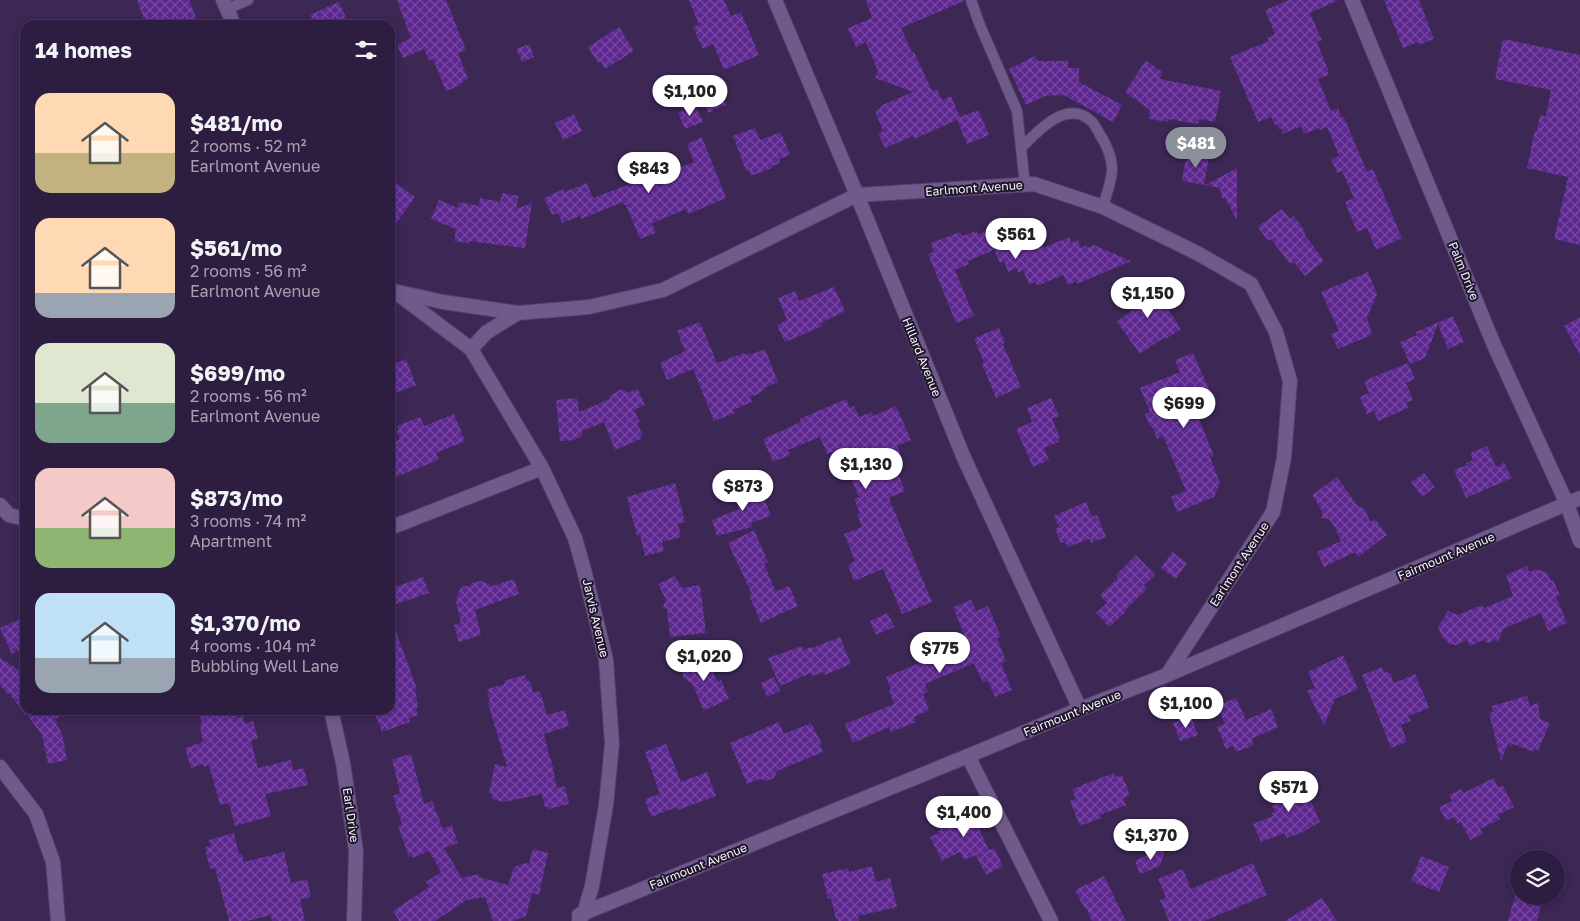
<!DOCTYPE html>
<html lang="en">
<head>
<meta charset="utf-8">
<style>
	:root { --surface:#2d1d40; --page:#352647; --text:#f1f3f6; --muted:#a7a2b1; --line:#483b59; --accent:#8c9099 }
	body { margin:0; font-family:"Golos Text",sans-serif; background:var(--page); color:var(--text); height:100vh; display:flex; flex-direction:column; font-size:19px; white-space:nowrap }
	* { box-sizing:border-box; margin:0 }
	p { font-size:16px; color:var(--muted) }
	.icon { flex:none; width:28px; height:28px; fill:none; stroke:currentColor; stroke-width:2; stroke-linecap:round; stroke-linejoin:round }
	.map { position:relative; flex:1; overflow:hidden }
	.drawer { position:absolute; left:20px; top:20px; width:375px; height:695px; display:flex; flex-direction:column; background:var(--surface); border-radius:15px; box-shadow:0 2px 8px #0003,0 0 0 1px var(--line) }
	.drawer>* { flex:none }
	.tools { position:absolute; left:1510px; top:850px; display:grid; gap:10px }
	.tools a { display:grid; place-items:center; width:55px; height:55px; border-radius:50%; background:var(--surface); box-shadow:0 2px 8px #0003,0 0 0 1px var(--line); font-size:25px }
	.price { position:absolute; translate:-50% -42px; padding:0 11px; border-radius:18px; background:#fff; color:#222; font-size:16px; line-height:32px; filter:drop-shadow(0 1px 2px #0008) }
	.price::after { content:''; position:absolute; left:50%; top:30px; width:15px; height:11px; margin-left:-8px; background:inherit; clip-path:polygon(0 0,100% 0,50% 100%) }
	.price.current { background:var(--accent); color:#fff }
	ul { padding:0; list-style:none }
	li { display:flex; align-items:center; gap:15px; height:125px; padding:0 15px }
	li span { display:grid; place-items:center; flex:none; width:140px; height:100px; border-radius:15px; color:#555 }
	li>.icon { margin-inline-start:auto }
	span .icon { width:60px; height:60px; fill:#fffc; stroke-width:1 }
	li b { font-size:21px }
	h2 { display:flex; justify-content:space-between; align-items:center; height:60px; padding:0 15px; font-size:21px }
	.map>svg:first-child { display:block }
	.building { fill:url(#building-cross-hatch) }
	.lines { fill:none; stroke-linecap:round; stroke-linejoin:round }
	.service-casing { stroke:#524064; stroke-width:12 }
	.minor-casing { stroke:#524064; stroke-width:16 }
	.tertiary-casing { stroke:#524064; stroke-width:16 }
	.service { stroke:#705a8c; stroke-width:10 }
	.minor { stroke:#705a8c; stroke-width:14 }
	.tertiary { stroke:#705a8c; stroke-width:14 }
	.labels { text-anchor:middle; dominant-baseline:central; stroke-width:4; stroke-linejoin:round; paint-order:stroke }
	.street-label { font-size:12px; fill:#f6f1fd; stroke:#1f162b }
</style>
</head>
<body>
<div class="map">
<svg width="1580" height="921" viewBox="0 0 1580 921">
	<defs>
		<pattern id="building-cross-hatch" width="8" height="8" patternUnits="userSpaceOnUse" patternTransform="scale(1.25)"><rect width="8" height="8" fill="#5e2891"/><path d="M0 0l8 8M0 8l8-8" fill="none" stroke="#7648a1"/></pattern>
	</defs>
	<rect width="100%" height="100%" fill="#3c2755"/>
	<path class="building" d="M137 0H189L199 25H161L159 21 146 24Z
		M397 0H446L466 50 458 53 468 79 461 83V85L446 91 433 59 429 60 424 49 403 58 397 45 411 38Z
		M689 0H724L731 16 741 12 759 55 724 70 713 44 703 49 693 27 699 25Z
		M866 0H964V1L901 28 912 53 914 52 932 91 937 89 942 100 951 96 960 117 978 110 989 135 967 144 957 120 914 139 913 136 885 148 878 133 883 131 875 111 881 108 880 106 913 92 875 78 878 71 866 42 856 47 848 28 872 18Z
		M1289 0H1339L1310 13 1322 40 1317 42 1328 70H1327L1329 75 1318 79 1331 111 1338 108 1342 118 1344 117 1367 172 1373 169 1402 238 1376 250 1367 228 1357 232 1345 202 1354 198 1342 171 1337 173 1331 159 1339 156 1327 127 1320 130 1319 128 1304 134 1301 126 1283 134 1281 128 1279 129 1277 124 1275 125 1271 117 1258 122 1230 57 1269 41 1267 38 1275 34 1265 10Z
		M1384 0H1419L1434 39 1419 45 1418 42 1403 48Z
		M339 2 349 25H315L310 15Z
		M619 27 634 51 605 69 600 61 598 63 588 47Z
		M1503 39 1580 55V245L1554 239 1568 177 1527 168 1535 130 1537 131 1540 115 1546 116 1551 90 1495 79Z
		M529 44 534 57 522 62 516 49Z
		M1035 56 1038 61H1068V68H1079V82L1122 105 1113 122 1064 95 1045 96 1026 105 1009 69Z
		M1146 60 1162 72 1160 79 1221 91 1215 122 1199 119 1198 124 1168 119V122L1149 119 1150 110 1125 92Z
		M717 85 726 105 708 113 700 93Z
		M695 105 703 122 685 129 678 113Z
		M574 114 582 131 563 140 555 123Z
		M755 128 760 140 781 132 790 155 779 159 780 163 772 166V168L751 176 749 170 746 171 733 136Z
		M702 137 726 198 688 214 686 209 652 223 656 233 640 239 626 205H624L623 202 581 219 580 216 562 223 558 213 552 215 544 198 564 189 565 192 587 183 593 198 657 174 658 177 694 162 687 144Z
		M1187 152 1209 156 1204 185 1182 181Z
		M1237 168V220L1225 198H1222L1220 188 1205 185Z
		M390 179 415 197 390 232Z
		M502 193 519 196 516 209 532 203 525 248 469 241V243L454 241 456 229 431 219 439 200 458 208 459 202 479 206 480 198 500 202Z
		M1282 209 1290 219 1294 216 1304 230 1305 235 1324 261 1305 276 1294 262 1290 264 1271 239 1268 241 1258 227Z
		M1009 221 1013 230 1032 222 1043 248 1069 237 1071 243 1078 240 1081 248 1086 245 1087 248 1094 245 1131 261 1077 284V281L1068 285 1063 275 1037 286 1035 282 1029 285 1023 270 1018 273 1016 268 1008 272 1004 261 1000 263 994 250 968 261 969 264 955 270 974 316 956 323 928 254 934 252 931 243 960 232 963 236 976 231 978 235Z
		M1368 272 1377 294 1367 317 1372 335 1338 349 1331 334 1339 331 1321 292Z
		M1148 279 1181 329 1166 339 1165 337 1140 354 1117 322 1136 307 1127 294Z
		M834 287 845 311 821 323 823 326 785 342 777 325 787 320 778 298 795 291 799 301Z
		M1453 316 1464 342 1448 349 1438 324 1425 358 1410 364 1400 342 1417 335 1416 332Z
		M1580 317V355L1564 326Z
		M700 322 717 363 744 353 745 355 749 353 750 355 765 349 778 382 764 388 765 390 761 391V393L750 397 752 402 733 410 735 413 714 421 693 369 667 380 660 363 685 351 677 331Z
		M999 328 1005 343 1003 344 1021 387 996 398 982 364 984 363 974 338Z
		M1193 353 1214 401 1204 406 1205 408 1196 412 1214 456 1210 457 1220 483 1214 497 1177 512 1171 497 1186 491 1163 436 1157 439 1152 426 1150 427 1145 414 1150 412 1140 388 1180 372 1175 360Z
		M406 359 416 385 390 395V366Z
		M1408 363 1415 379 1406 383 1413 400 1406 403 1408 408 1378 421 1374 411 1367 414 1360 397 1369 393 1364 381Z
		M622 389 623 391 626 390 627 393 638 389 645 405 634 410 640 422 637 423 643 436 640 437 641 439 615 450 604 422 582 431V437L576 438V440L560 441 556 400 577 398 579 412 610 399 609 396Z
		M1051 398 1059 416 1052 419 1060 437 1058 439 1059 442 1044 448 1049 460 1033 467 1016 429 1032 422 1027 408Z
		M846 399 850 408 854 406 859 417 872 412 873 416 896 406 911 440 897 446 901 455 892 459 905 491 889 498 932 602 902 614 883 569 854 581 848 565 855 561 844 534 862 527 857 514 860 513 854 499 859 497 838 449 827 454 820 437 788 450 790 455 773 462 763 439 801 422 800 419Z
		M454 414 465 441 436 453 439 460 390 479V444L400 439 396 431 399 430 397 426 420 417 424 426Z
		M1487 446 1496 467 1504 463 1512 478 1466 498 1454 470 1467 465 1466 463 1473 460 1470 453Z
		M1424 473 1435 487 1422 497 1411 482Z
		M1337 477 1357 505 1365 509 1370 522 1375 519 1387 535 1358 557 1355 552 1324 567 1317 552 1341 541 1334 526 1329 519 1321 518 1323 513 1312 495Z
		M675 483 685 522 678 524 681 537 662 542 664 551 645 556 640 535 637 536 627 497Z
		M753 486 755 492 761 490 771 516 751 523 752 527 717 536 712 520 739 509 733 494Z
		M1086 502 1092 517 1097 515 1106 537 1091 543 1090 539 1067 547 1065 542 1061 543 1055 529 1059 527 1054 516Z
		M754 530 768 562 764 564 776 592 789 586 798 606 761 623 749 595 752 594 728 543Z
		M1172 552 1187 563 1176 579 1161 568Z
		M1136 555 1155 575 1144 585 1147 589 1125 610 1127 611 1109 627 1096 613 1107 603 1100 595 1118 578 1116 575Z
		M1527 566 1529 572 1536 569 1547 573 1551 581 1553 580 1560 595 1556 596 1567 623 1548 631 1541 613 1503 629 1498 642 1494 640 1488 643 1483 640 1470 646 1467 640 1456 645 1449 644 1442 636 1438 627 1448 611 1458 615 1482 605 1484 608 1513 596 1506 575Z
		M675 576 682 588 700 585 706 633 670 637 667 610 663 607 666 600 658 584Z
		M423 577 429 593 390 606V589Z
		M514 579 519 594 475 610 481 635 459 642 454 625 461 623 456 602 459 591 461 588 464 586H470L472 583 481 581 493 586Z
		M971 600 976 611 988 606 1001 637 997 638 1006 661 1001 663 1012 690 995 697 988 681 983 683 974 663 925 684 928 692 923 694 929 710 914 717 916 722 891 732 889 727 853 743 845 724 894 704 889 691 891 690 886 677 927 660 929 663 965 648 962 641 966 639 953 607Z
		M888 613 894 627 876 635 870 621Z
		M25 617V648L12 654 0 628Z
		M390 621H392L417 689 415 690 418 706 416 709 418 715 409 718 410 722 382 732 375 714 390 710Z
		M840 637 851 664 825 675 824 672 812 676 811 673 780 686 768 658 802 646 803 650 811 647 812 648Z
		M695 653 699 664 706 661 707 662 718 682 721 680 729 699 705 710 703 709 693 685 683 677V671L679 660Z
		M1343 655 1358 689 1335 699 1324 725 1307 691 1315 688 1308 672Z
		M0 658 19 670 25 678V710H68L55 720 57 723 56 724 62 733 67 760 48 764 42 735 25 712V715L9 693 8 694 0 685Z
		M1382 667 1384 672 1387 671 1388 673H1390L1394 683 1415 674 1429 708 1408 716 1411 721 1401 725 1407 742 1391 748 1362 675Z
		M525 675 527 681H530L533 693 540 691 547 715 565 710 569 726 544 734 550 759H551L557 788 565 786 569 804 548 809V807H545L542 794 504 802 492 799 493 794 489 793 495 764 507 767 488 703 490 702 487 693H489L488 689 505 684 504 681Z
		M774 677 780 691 767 697 761 683Z
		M1527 696 1530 706 1538 703 1540 719 1550 723 1538 751 1535 749 1534 752 1513 744 1512 746 1508 744 1501 761 1489 713 1493 712 1492 706Z
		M1236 698 1246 720 1271 709 1278 727 1251 739 1254 745 1236 752 1233 746 1226 749 1217 727 1225 724 1217 706Z
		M216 710H235L237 718 243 716 245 724 253 721 258 739 251 741 258 768 291 760 293 770 304 768 308 785 265 794 271 816 235 826 229 803 220 805 209 765 204 767 203 764 191 768 185 748 203 742 200 726 202 723 200 716 217 712Z
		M1191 716 1198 735 1180 741 1173 723Z
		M779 722 784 734 811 723 822 744 820 745 823 752 777 771 774 778 766 781 760 779 747 784 730 743Z
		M666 744 681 782 707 772 716 796 678 810 677 807 651 817 645 799 660 794 645 752Z
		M411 754 424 804 432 801 443 829 452 825 458 843 444 848 462 878 478 874 479 877 508 885 514 867 525 863 529 864 533 849 548 853 539 895 532 893 526 916 513 921H493L485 897 467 900 435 921H399L393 911 429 887 426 882 441 872 429 851 413 858 412 856 409 857 398 826 402 824 393 796 400 793 392 759Z
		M1114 773 1115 777 1122 775 1130 795 1123 798 1126 805 1100 815 1101 818 1080 826 1070 801 1076 799 1072 789Z
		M1299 776 1306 792H1307L1320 822 1303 832 1287 838 1284 833 1261 842 1253 824 1273 816 1272 813 1275 812 1272 806 1283 801 1276 785Z
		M1494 778 1498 787 1503 786 1514 807 1498 815 1500 819 1480 829 1483 834 1470 840 1461 822 1457 824 1454 817 1446 821 1439 807 1452 801 1449 795 1461 789 1463 793Z
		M968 800 975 815 973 816 989 850 994 848 1003 866 986 875 976 855 964 860 960 852 942 861 930 837 939 833 938 831 941 830 937 821 944 817 943 814Z
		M234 833 239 854H242L244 862 284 852 291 883 307 879 311 897 300 899 305 921H272L271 915 247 921H229L215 868 210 869 205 847 211 846 209 840Z
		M1166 846 1160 866 1140 874 1135 861Z
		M1421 856 1449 867 1439 892 1411 881Z
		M1253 863 1267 895 1204 921H1169L1160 900 1166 898 1158 879 1183 869 1191 889Z
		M872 866 876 882 890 878 897 907 858 916 859 921H838V919H836L831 898 828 899 822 874 848 868 849 872Z
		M1104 876 1126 921H1092L1086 908 1085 909 1075 890Z
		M1515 896H1548L1540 908 1537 921H1508Z
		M1322 898 1337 921H1285Z"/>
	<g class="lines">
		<g class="service-casing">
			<path id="service" d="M971 0 979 23 1017 111 1025 185
				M227 9 248 0
				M1022 147C1039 130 1066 100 1090 120 1094 123 1097 129 1099 133 1106 144 1112 156 1112 169 1112 181 1106 195 1103 207"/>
		</g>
		<g class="minor-casing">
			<path id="minor" d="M223 0 234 25
				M775 0 857 195 964 458 1080 709
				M390 288 471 349 487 332 518 313 589 307 663 290 857 195 1034 184 1103 207 1197 253 1251 284 1276 332 1290 381 1284 458 1273 512 1167 675
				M398 292 443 302 518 313
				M471 349 542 468 575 538 584 570 606 660 612 744 606 805 592 886 584 913 579 915
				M1567 504 1580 541
				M0 505 9 515 25 519
				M390 528 542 468
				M331 710 343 763 356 851 354 921
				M968 756 1051 921
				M579 921 584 913 968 756 1080 709 1167 675 1580 498"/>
		</g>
		<g class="tertiary-casing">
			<path id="tertiary" d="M1352 0 1494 345 1567 504
				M0 767 36 814 53 862 58 921"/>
		</g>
		<use href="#service" class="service"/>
		<use href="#minor" class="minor"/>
		<use href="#tertiary" class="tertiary"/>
	</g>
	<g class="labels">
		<g class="street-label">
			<text transform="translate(974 188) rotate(-4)">Earlmont Avenue</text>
			<text transform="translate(1464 271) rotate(68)">Palm Drive</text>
			<text transform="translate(922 357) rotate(68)">Hillard Avenue</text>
			<text transform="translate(1446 556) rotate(-23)">Fairmount Avenue</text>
			<text transform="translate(1239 564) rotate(-57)">Earlmont Avenue</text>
			<text transform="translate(596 618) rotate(77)">Jarvis Avenue</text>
			<text transform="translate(1072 713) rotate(-22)">Fairmount Avenue</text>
			<text transform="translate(351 815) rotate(82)">Earl Drive</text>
			<text transform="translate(698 866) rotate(-22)">Fairmount Avenue</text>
		</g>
	</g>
</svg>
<div class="tools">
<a><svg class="icon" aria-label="layers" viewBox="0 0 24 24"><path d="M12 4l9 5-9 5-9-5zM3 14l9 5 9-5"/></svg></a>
</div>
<b class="price" style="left:690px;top:117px">$1,100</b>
<b class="price current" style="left:1196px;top:169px">$481</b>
<b class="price" style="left:649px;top:194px">$843</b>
<b class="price" style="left:1016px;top:260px">$561</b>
<b class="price" style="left:1148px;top:319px">$1,150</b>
<b class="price" style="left:1184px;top:429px">$699</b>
<b class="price" style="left:866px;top:490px">$1,130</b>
<b class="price" style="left:743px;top:512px">$873</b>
<b class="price" style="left:940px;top:674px">$775</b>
<b class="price" style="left:704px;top:682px">$1,020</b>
<b class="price" style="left:1186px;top:729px">$1,100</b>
<b class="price" style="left:1289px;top:813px">$571</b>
<b class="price" style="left:964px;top:838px">$1,400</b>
<b class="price" style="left:1151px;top:861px">$1,370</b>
<section class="drawer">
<h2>14 homes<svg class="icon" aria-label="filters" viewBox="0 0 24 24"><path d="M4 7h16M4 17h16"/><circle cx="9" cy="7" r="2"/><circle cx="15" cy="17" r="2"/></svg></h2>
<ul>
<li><span style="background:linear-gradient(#ffd9b3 60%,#c2b280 0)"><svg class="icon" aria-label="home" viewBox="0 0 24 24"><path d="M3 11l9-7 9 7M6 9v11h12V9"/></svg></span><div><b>$481/mo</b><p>2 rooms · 52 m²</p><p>Earlmont Avenue</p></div></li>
<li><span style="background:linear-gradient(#ffd9b3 75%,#9aa5b1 0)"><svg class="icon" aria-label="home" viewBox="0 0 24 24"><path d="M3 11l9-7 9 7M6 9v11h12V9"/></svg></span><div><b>$561/mo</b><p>2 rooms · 56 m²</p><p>Earlmont Avenue</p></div></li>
<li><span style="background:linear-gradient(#dfe7d0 60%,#7fa58c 0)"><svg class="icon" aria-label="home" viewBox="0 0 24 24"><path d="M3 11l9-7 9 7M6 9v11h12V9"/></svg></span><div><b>$699/mo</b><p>2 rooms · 56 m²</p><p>Earlmont Avenue</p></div></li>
<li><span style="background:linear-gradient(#f6c9c9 60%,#8fb573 0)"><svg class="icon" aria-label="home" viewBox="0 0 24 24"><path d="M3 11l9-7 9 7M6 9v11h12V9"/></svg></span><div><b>$873/mo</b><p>3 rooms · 74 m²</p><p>Apartment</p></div></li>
<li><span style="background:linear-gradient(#bfe0f5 65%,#9aa5b1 0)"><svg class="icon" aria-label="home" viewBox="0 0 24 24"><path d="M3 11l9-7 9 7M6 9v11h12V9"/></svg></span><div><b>$1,370/mo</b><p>4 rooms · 104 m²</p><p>Bubbling Well Lane</p></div></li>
</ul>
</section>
</div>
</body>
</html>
